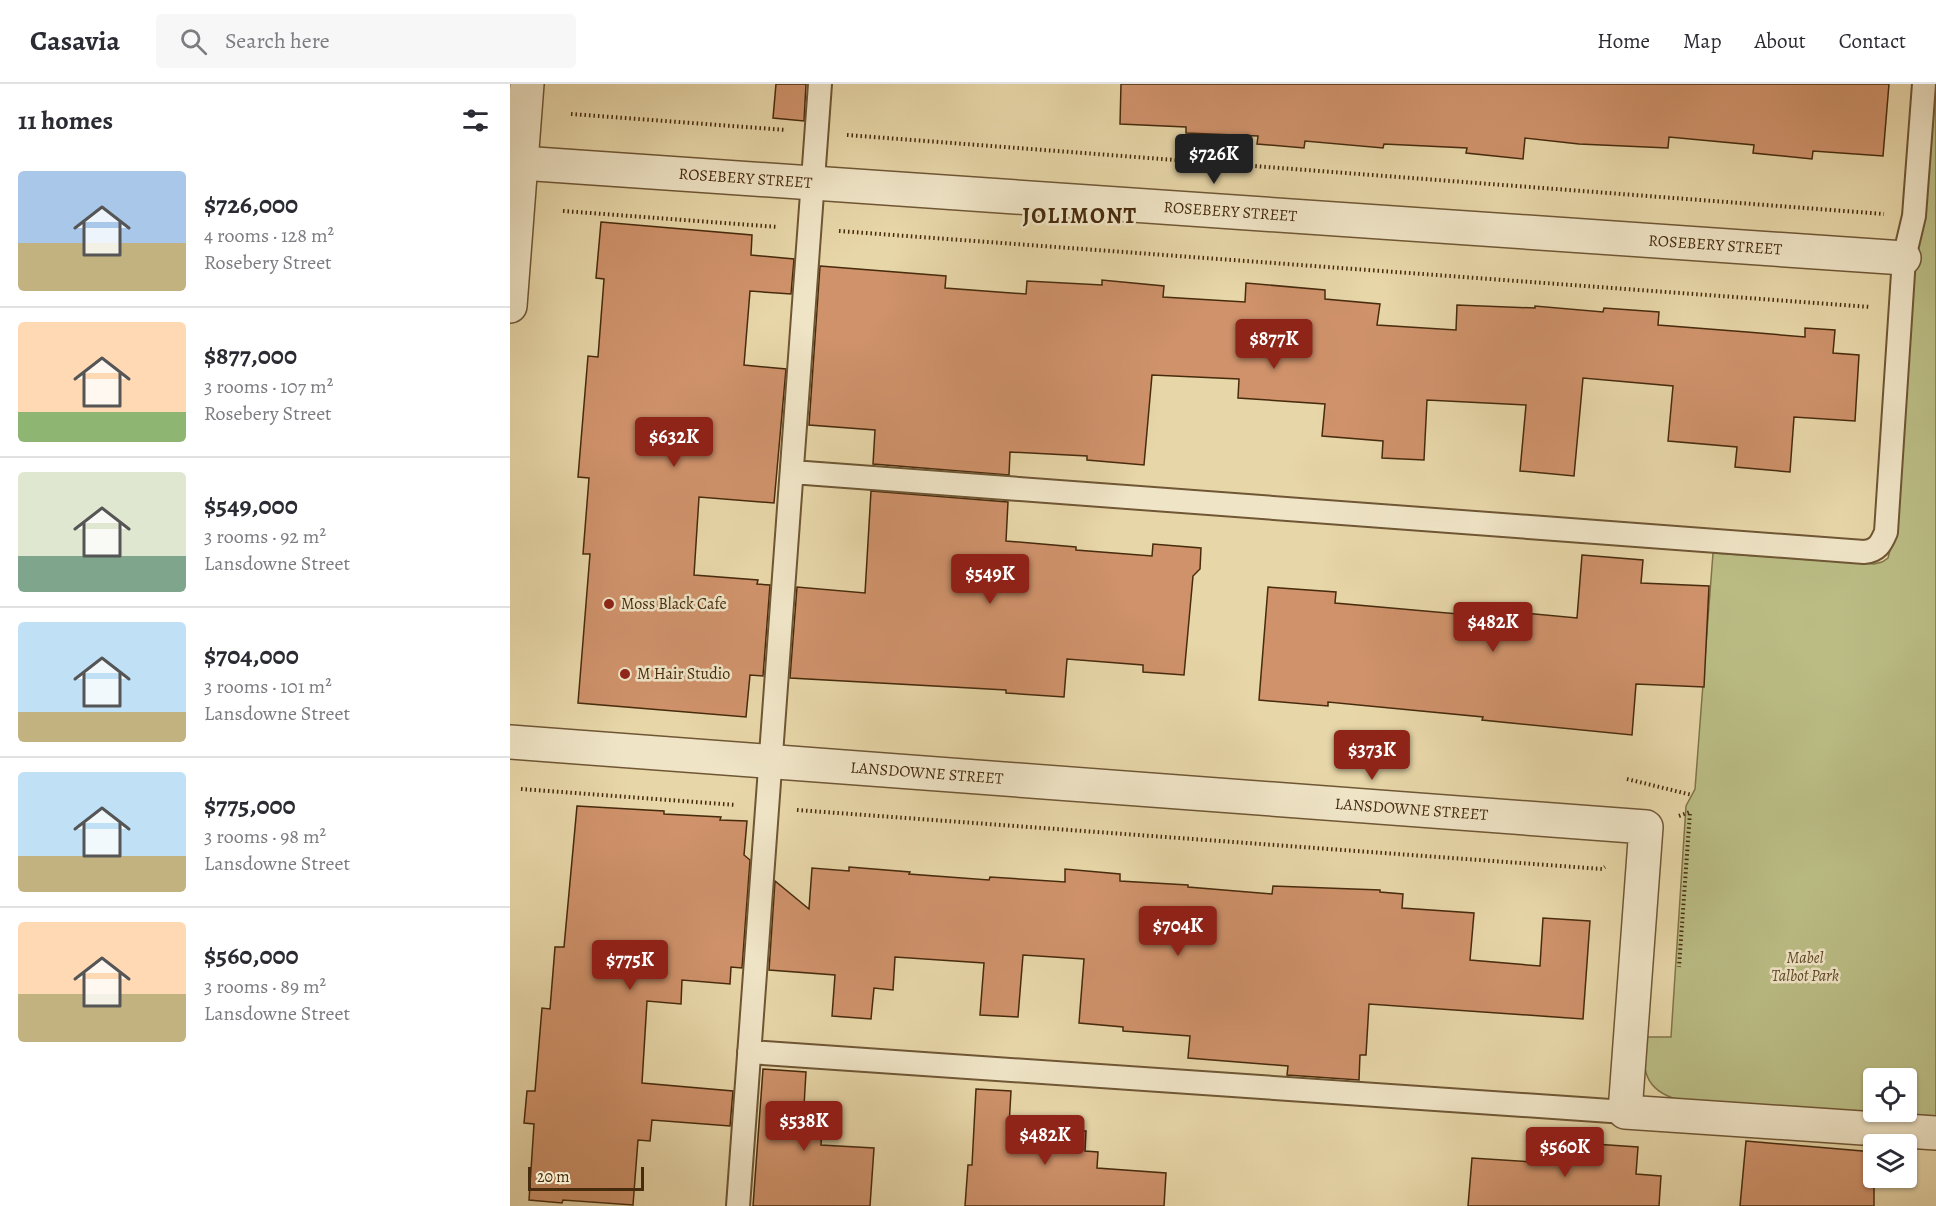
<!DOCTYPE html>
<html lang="en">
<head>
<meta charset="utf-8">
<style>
	:root { --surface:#fff; --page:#f7f7f7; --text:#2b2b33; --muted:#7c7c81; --line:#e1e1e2; --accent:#8f2418 }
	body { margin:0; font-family:Alegreya,serif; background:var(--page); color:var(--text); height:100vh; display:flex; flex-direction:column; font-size:22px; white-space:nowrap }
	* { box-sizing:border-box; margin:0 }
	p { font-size:20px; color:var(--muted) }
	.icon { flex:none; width:33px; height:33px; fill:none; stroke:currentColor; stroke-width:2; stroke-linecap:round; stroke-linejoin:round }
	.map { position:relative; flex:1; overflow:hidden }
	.side { display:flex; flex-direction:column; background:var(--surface); width:510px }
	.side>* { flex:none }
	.fabs { position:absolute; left:1353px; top:984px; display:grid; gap:12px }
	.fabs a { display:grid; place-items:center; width:54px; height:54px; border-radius:6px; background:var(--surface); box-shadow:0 2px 4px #0004; font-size:30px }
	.scale { position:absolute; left:18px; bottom:15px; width:116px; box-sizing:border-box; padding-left:6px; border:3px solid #472b0d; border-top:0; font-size:16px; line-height:21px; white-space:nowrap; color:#472b0d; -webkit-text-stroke:4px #efe4c6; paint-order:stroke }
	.price { position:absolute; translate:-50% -51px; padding:0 14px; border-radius:6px; background:var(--accent); color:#fff; font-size:20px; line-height:39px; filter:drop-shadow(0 2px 3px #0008) }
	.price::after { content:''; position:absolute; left:50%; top:36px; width:18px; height:14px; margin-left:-9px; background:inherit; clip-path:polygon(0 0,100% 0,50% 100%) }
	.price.current { background:#222; color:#fff }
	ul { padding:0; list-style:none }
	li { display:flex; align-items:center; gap:18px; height:150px; padding:0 18px }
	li+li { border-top:2px solid var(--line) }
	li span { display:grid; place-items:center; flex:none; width:168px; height:120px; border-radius:6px; color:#555 }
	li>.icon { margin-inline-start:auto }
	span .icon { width:72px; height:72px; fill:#fffc; stroke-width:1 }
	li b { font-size:26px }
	h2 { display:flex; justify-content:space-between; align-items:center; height:72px; padding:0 18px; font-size:26px }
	header { display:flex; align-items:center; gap:36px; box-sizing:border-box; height:84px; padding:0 30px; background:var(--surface); border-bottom:2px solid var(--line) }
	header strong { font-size:28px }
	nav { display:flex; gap:33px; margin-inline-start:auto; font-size:21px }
	.search { width:420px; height:54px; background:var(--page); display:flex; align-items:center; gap:15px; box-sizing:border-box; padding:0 21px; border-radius:6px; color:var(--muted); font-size:22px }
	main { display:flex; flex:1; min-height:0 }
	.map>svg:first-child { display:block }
	.green { fill:#babc84; stroke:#807448; stroke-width:1.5; fill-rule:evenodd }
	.building { fill:#cf926b; stroke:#472b0d; stroke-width:1.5 }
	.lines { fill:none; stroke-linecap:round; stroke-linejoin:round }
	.lane-casing { stroke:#6f5634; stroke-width:26 }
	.street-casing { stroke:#6f5634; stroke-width:36 }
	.path { stroke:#472b0d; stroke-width:4; stroke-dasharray:1.5 3; stroke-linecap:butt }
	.lane { stroke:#efe4c6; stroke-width:22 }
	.street { stroke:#efe4c6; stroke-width:33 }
	.poi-dot { fill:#8f2418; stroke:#efe4c6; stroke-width:2 }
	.labels { text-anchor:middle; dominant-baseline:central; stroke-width:5; stroke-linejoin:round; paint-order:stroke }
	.street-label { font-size:16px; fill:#472b0d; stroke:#efe4c6 }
	.poi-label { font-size:16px; fill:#472b0d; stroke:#efe4c6; text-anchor:start }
	.park-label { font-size:16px; font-style:italic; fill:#5e4825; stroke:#efe4c6 }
	.district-label { font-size:22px; font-weight:bold; letter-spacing:1.5px; fill:#472b0d; stroke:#efe4c6 }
</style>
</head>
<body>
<header>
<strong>Casavia</strong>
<div class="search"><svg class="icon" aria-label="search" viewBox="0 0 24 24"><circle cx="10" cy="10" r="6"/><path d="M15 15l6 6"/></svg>Search here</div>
<nav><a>Home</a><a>Map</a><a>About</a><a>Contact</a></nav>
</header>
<main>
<section class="side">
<h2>11 homes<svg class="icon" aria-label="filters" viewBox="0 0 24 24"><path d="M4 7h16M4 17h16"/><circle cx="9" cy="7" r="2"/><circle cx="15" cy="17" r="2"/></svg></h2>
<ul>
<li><span style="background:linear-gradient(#a9c7e8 60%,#c2b280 0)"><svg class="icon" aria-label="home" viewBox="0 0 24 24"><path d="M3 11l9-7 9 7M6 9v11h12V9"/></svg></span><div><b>$726,000</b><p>4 rooms · 128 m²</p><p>Rosebery Street</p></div></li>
<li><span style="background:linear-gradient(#ffd9b3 75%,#8fb573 0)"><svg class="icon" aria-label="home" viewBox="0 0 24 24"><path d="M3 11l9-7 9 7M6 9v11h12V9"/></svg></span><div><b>$877,000</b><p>3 rooms · 107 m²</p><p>Rosebery Street</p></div></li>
<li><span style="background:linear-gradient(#dfe7d0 70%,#7fa58c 0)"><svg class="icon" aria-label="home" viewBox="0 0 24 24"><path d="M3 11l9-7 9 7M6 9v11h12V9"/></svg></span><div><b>$549,000</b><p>3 rooms · 92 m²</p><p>Lansdowne Street</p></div></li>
<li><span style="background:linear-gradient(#bfe0f5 75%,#c2b280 0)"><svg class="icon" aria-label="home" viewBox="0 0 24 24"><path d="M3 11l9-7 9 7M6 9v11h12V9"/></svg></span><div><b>$704,000</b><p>3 rooms · 101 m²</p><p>Lansdowne Street</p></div></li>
<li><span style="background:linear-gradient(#bfe0f5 70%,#c2b280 0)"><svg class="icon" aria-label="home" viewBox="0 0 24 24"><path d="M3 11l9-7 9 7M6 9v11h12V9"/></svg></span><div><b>$775,000</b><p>3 rooms · 98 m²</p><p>Lansdowne Street</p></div></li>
<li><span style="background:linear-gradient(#ffd9b3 60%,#c2b280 0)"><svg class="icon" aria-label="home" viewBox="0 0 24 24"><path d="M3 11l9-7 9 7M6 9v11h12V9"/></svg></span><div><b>$560,000</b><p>3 rooms · 89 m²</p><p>Lansdowne Street</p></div></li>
</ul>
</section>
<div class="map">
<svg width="1426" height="1122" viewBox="0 0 1426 1122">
	<rect width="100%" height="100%" fill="#e7d6a8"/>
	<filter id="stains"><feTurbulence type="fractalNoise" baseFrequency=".00333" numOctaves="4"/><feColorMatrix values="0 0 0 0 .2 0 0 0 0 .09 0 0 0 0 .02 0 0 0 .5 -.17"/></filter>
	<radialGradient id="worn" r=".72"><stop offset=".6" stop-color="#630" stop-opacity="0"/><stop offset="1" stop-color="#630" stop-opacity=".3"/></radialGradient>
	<path class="green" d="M1426 0V1033L1169 1016C1133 1006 1133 986 1134 953H1161L1176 722 1185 705 1203 469 1364 480 1372 478 1378 474 1384 450 1402 204 1407 155 1415 131ZM1364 994H1396V1028H1364Z"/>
	<path class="building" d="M266 0H296L294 37 263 34Z
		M611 0H1379L1373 72 1303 67 1302 75 1243 69 1244 61 1159 53 1158 64 1069 60 1015 54 1013 75 956 69 957 64 874 60 873 64 795 57 794 64 747 60 748 52 676 49V43L610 40Z
		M91 138 242 151 241 171 284 175 281 210 240 207 234 281 276 285 264 419 189 413 184 491 248 496 247 500 260 501 253 592 240 591 236 633 68 619 80 470H73L79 394 68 393 78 272 88 273 94 195 86 194Z
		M310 182 436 192 435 204 516 210 517 197 592 201V196L654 202 653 213 735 218 736 199 815 206V215L870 220 867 241 946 246 947 221 1025 224V222L1093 228 1094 224 1149 228 1148 241 1237 248 1295 253V244L1325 246 1323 269 1349 271 1345 337 1284 333 1280 388 1225 383 1227 363 1158 357 1163 302 1073 294 1064 392 1010 387 1016 321 917 316 914 376 872 374 873 357 812 352 815 320 728 314 729 295 642 291 634 381 577 376V372L500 368 499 391 363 380 365 346 299 341Z
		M361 407 498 418 496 457 566 463V466L642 472 643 460 691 464 690 485 683 492 674 591 633 588V581L557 575 554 613 496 609V606L280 594 287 503 355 509Z
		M1072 471 1133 476 1131 499 1199 502 1194 603 1126 600 1122 651 972 636 973 633 818 618V622L749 616 758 503 826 508 825 519 982 533V526L1067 534Z
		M67 722 154 727V730L211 733 210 736 237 737 234 771 240 776 232 884 221 883 220 900 172 896 171 920 137 917 132 999 223 1007 220 1042 142 1036 140 1057 128 1056 123 1121 53 1116 52 1119 19 1116 24 1040 14 1039 17 1007H25L32 924 40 925 45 863H54Z
		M339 783 400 788 399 790 479 796 480 793 555 798V785L610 790V797L678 801V803L762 810 763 802 870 806V808L893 810 892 824 964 829 960 876 1030 882 1033 834 1080 837 1073 935 859 920 856 971H850L849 996 777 991 778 982 678 974 680 952 613 947V943L569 939 574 875 513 871 508 933 470 931 474 879 385 873 383 906 364 904 361 935 322 932 325 891 259 886 265 797 299 825 302 784 339 787Z
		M253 985 296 988 294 1022 313 1023 311 1061 364 1064 360 1122H243Z
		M466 1005 501 1007 499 1042 576 1047 575 1067 588 1068 587 1084 656 1089 654 1122H455L458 1081H462Z
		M1025 1056 1128 1063 1126 1090 1151 1092 1149 1122H958L962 1074 1023 1078Z
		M1236 1057 1364 1068V1122H1230Z"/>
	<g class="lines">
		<g class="lane-casing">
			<path id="lane" d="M282 388 1354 468C1367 467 1371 460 1376 448L1394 174 1404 132 1414 0
				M239 968 1115 1028
				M228 1122 310 0"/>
		</g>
		<g class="street-casing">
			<g id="street">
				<path id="s1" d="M11 79 1394 174"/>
				<path d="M0 222 17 0"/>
				<path id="s2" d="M0 658 1136 743 1115 1028 1426 1049"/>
			</g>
		</g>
		<path class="path" d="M61 30 276 46
			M337 51 1374 130
			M53 127 268 143
			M329 147 1360 223
			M1117 695 1182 711
			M11 705 226 721
			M287 726 1092 785 1095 783
			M1169 732 1180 728 1169 883"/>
		<use href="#lane" class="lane"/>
		<use href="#street" class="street"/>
	</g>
	<g class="poi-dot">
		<circle cx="99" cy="520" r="6"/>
		<circle cx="115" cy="590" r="6"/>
	</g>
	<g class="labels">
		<g class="street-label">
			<text stroke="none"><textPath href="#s1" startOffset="225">ROSEBERY STREET</textPath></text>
			<text stroke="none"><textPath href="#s1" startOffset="711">ROSEBERY STREET</textPath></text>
			<text stroke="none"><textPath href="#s1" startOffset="1197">ROSEBERY STREET</textPath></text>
			<text stroke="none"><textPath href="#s2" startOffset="418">LANSDOWNE STREET</textPath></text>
			<text stroke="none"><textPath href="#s2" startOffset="904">LANSDOWNE STREET</textPath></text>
		</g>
		<g class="poi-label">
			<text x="111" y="520">Moss Black Cafe</text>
			<text x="127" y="590">M Hair Studio</text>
		</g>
		<g class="park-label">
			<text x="1295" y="874">Mabel<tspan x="1295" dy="18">Talbot Park</tspan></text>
		</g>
		<g class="district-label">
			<text x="570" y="132">JOLIMONT</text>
		</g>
	</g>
	<rect width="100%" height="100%" filter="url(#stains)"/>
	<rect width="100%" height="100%" fill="url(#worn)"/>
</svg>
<div class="fabs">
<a><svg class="icon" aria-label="locate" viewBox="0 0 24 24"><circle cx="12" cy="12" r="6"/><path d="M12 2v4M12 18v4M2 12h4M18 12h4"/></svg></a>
<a><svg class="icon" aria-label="layers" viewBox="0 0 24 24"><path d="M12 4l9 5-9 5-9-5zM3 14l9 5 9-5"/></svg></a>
</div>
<div class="scale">20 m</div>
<b class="price current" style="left:704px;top:101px">$726K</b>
<b class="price" style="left:764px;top:286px">$877K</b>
<b class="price" style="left:164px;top:384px">$632K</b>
<b class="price" style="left:480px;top:521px">$549K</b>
<b class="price" style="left:983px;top:569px">$482K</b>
<b class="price" style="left:862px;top:697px">$373K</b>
<b class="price" style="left:668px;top:873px">$704K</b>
<b class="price" style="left:120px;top:907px">$775K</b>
<b class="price" style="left:294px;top:1068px">$538K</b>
<b class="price" style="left:535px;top:1082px">$482K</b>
<b class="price" style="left:1055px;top:1094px">$560K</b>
</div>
</main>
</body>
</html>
